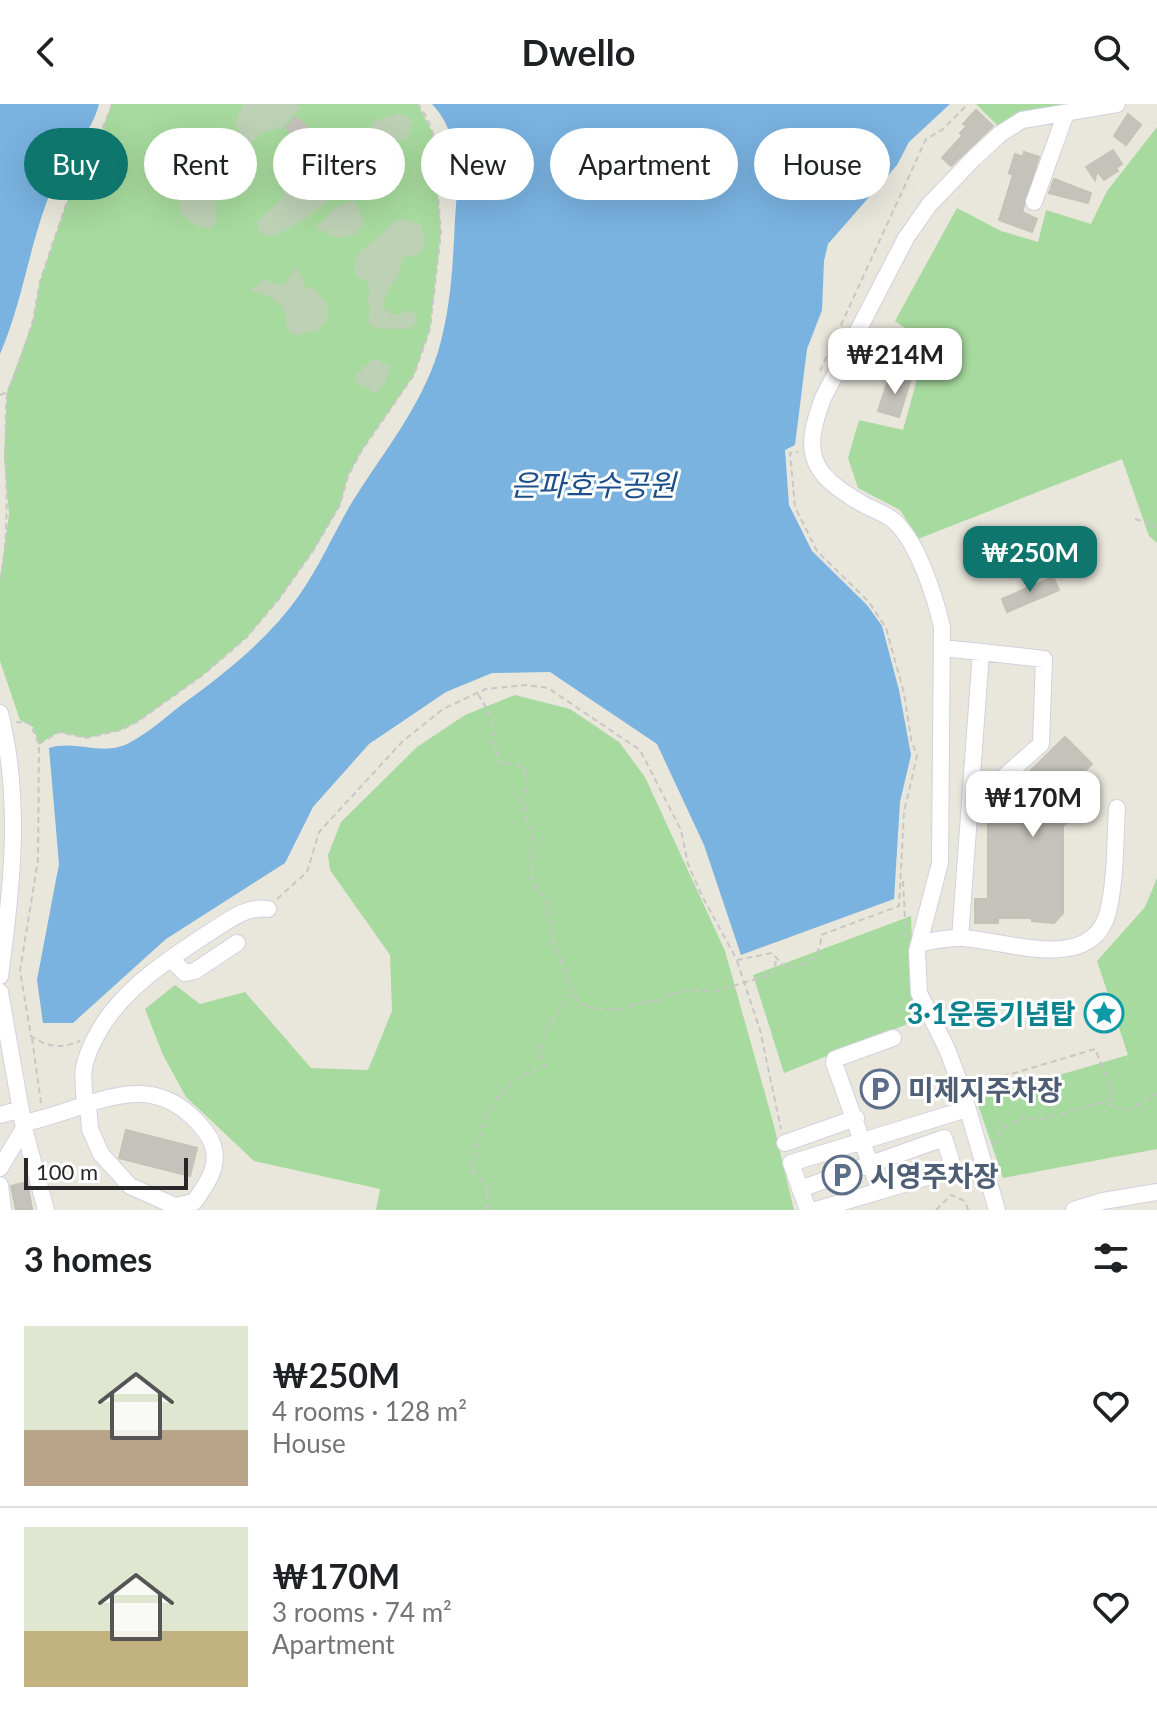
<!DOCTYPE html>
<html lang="en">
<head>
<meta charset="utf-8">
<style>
	:root { --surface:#fff; --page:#f6f6f6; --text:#202124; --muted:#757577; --line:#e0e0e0; --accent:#0f766e }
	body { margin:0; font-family:Lato,"Noto Sans KR",sans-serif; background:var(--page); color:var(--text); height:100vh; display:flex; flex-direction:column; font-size:30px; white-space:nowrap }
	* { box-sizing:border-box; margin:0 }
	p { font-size:26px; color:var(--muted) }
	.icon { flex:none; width:44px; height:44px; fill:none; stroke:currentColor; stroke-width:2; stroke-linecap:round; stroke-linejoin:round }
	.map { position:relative; height:1106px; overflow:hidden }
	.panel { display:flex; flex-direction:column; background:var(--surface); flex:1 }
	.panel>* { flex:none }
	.banner { position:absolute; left:24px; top:24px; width:1110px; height:72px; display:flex; gap:16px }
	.scale { position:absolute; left:24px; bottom:20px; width:164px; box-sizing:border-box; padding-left:8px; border:4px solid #282828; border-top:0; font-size:22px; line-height:28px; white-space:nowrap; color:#282828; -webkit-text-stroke:6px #fff; paint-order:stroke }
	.price { position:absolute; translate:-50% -68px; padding:0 18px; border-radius:16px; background:#fff; color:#222; font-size:26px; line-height:52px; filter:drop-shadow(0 2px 4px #0008) }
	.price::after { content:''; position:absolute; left:50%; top:48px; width:24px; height:18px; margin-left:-12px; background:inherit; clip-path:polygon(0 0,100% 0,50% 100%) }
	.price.active { background:var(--accent); color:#fff }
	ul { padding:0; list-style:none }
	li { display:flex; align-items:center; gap:24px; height:200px; padding:0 24px }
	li+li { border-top:2px solid var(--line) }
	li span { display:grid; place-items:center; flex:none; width:224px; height:160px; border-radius:0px; color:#555 }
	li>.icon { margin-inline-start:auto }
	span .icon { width:96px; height:96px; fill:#fffc; stroke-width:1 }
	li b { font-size:34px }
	h2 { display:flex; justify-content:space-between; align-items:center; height:96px; padding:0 24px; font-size:34px }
	.chip { padding:0 28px; border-radius:36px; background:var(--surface); box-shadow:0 8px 32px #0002; font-size:28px; line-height:72px }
	.chip.active { background:var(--accent); color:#fff }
	header { display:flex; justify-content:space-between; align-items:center; height:104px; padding:0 24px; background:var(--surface); font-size:36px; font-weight:700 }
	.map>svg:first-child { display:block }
	.green { fill:#a7da9e }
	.cemetery { fill:#bdd1b5 }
	.water { fill:#7ab2e0 }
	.building { fill:#c5c2bb; stroke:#c4c2b6; stroke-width:2 }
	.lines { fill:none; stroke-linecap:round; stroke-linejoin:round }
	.minor-casing { stroke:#d1d1e0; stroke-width:18 }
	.path { stroke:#c7c7c7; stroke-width:2; stroke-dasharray:6 4; stroke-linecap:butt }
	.minor { stroke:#fff; stroke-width:16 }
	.labels { text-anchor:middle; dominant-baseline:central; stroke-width:6; stroke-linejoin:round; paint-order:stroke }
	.culture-label { font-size:28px; font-weight:bold; fill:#0d838f; stroke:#fff; text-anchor:end }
	.service-label { font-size:28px; font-weight:bold; fill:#4e5e75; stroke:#fff; text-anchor:start }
	.water-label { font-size:30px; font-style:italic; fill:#1c4f89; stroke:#fff }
</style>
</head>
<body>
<header><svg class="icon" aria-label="back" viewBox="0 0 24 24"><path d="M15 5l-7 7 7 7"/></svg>Dwello<svg class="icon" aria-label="search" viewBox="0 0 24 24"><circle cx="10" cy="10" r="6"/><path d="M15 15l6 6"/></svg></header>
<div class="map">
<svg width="1157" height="1106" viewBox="0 0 1157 1106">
	<rect width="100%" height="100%" fill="#e9e6dc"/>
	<path class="green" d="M112 0H418L433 30 441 128 430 225 414 271 362 346 348 372 340 401 313 447 279 495 247 533 203 571 137 618 121 626 86 634 59 628 39 640 33 623 20 616 0 557V475L9 410 4 354 7 288 33 217 40 177 72 83 93 49Z
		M976 0H1071L999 23Z
		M1157 23V439L1149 432 1122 355 918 435 900 406 858 384 848 354 859 316 903 326 927 239 895 217 957 104 1001 127 1038 138 1046 106 1091 120 1107 87Z
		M515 591 570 605 619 638 645 673 725 847 773 1018 794 1106H376L380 1085 254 1057 186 993 163 951 145 905 175 881 200 900 245 888 311 964 368 966 392 907 390 851 330 766 328 751 341 718 417 643 465 611Z
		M1157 774V1045L1003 1074 976 995 1128 951 1097 857 1145 803Z
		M911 812 915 917 784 969 753 871Z"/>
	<path class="cemetery" d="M243 0H297L301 3 282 24 264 28 246 43 241 40 236 17Z
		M400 9 412 16 407 35H390C356 71 319 112 272 133L259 129 257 117 281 96 298 54 324 24 353 44 375 17Z
		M188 74H202C227 93 212 98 216 119L211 125C180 119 171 101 188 74Z
		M353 96 365 117 355 131 337 134 316 124 334 105Z
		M400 115 419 119C426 128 428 143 418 151L401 154C404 175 383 185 384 204L393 211 412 206 418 217 410 225H376L368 219 370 203 366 196 370 186 368 178 358 174C345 154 368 142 380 131 388 125 389 119 400 115Z
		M297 163 307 185 313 183C329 202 337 209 316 228H304L297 232 287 226C285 219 287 212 284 207 277 193 262 190 250 187L264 175 275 180H284Z
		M374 254 390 262C389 271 384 285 375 289L355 277 356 270Z"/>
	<path class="water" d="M0 0H99C91 31 67 51 54 80 30 134 24 195 0 250Z
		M432 0H950L909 38 897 61 828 140 824 157 822 206 807 245 795 341 785 346 789 401 812 447 867 501 882 522 899 586 911 651 900 698 894 795 741 851 704 741 657 640 550 568 492 569 446 588 369 640 313 703 285 759 166 835 73 919H43L37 876 59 760 49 644C77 635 103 654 131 638 149 628 165 614 180 602 225 569 268 536 300 490 321 460 335 426 354 395 385 346 420 304 438 248 451 204 453 160 455 115 458 76 461 30 432 0Z"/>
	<path class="building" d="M976 6 993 22 951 62 942 54 962 32 960 29 967 22 963 20Z
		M1128 10 1141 21 1126 41 1114 32Z
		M296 13 315 31 305 42 286 24Z
		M1113 46 1122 60 1116 64 1118 67 1104 76 1097 67 1095 76 1086 63Z
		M1024 48 1039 53 1022 108 1037 115 1032 128 999 116 1013 71 1009 69 1015 50 1023 53Z
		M1054 75 1091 89 1088 99 1049 89Z
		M895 270 911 275 899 313 878 307 889 274 894 275Z
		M1053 473 1059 486 1007 508 1002 495Z
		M1065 633 1092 660 1079 673 1096 690 1063 722V809L1054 819 1032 817V814H998V819H975V795H988V702L1020 677Z
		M126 1026 197 1044 190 1072 119 1054Z
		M27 1078 32 1105 16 1106 11 1082Z"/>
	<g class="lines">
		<g class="minor-casing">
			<path id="minor" d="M1034 98 1066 9
				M942 544 981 548 960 834
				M0 609C22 697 12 784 0 872
				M970 703 1041 640 1044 555 981 548
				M919 839C933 837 948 833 962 834 1005 836 1092 871 1108 808 1116 774 1115 738 1117 704
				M171 855 185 869 195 867 237 839
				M0 888 24 1024 46 1106
				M85 1002C85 989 81 972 85 959 103 898 157 863 207 830 225 819 246 801 268 805
				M0 1011 21 1005
				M24 1019C93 1005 151 957 205 1027 225 1053 211 1075 194 1098L175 1102 130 1082 101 1050 90 1025 88 1001
				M785 1039 856 1014
				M0 1064 24 1024
				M0 1081 3 1106
				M800 1085 944 1034 951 1056 947 1067 880 1087
				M808 1106 791 1059 967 1005
				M816 1106 880 1087 834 959 835 955 893 934
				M997 1106 962 985 947 945 919 889 917 847 940 759 942 523C935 493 918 438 894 417 885 409 871 405 861 399 810 369 802 350 823 294L906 134 929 101 974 54 1000 30 1022 16 1117 0
				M1074 1106 1103 1097 1157 1088"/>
		</g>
		<path class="path" d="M820 267 926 35 942 26 968 0
			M0 291 7 288 17 267 33 216 40 177 72 83 93 49 112 0
			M1135 415 1153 420 1151 422 1157 423
			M0 475C13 413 2 351 7 289
			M478 590 491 612 494 642 501 659 518 660 525 666 528 683 520 694 533 733 532 776 548 800 552 834 578 899C588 902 600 907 610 906 629 905 639 896 660 897L662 892 693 886 716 887 773 870 776 857
			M16 618 30 619 39 640 38 756 20 867 31 932C50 944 59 945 80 937
			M39 640 59 628 86 634 121 626 137 618 203 571 247 533 279 495 313 447 340 401 348 372 362 346 414 271 430 225 441 128 433 30 427 14 418 0
			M903 777 906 834
			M277 795 307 768 319 728 402 638 443 605 477 589 486 585 526 581 548 584 640 646 681 726 688 760 702 792 737 856 772 849 784 862C805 864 822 853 821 831L899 802 904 708 917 652 911 635 904 589 886 524 869 498 817 447 795 403 790 349 798 348
			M737 857 760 926 781 1025
			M32 934 41 999
			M974 981 1095 945 1114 991 1105 1000
			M993 1041 1001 1025 1024 1013 1038 1016 1100 999 1128 1006 1157 990
			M486 1106 487 1083 470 1064C477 1048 479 1031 485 1015 494 989 520 970 545 962L539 947 546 928 572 888
			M936 1106 951 1091 965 1097 968 1106"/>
		<use href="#minor" class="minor"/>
	</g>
	<defs>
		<g id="sight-ring" transform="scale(2)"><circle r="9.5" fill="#fff" stroke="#0f9aa8" stroke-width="1.5"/><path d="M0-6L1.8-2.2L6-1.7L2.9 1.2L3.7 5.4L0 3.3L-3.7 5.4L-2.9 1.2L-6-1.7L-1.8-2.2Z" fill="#0f9aa8"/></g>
		<g id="parking-ring" transform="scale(2)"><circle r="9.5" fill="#fff" stroke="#5c6f8a" stroke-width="1.5"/><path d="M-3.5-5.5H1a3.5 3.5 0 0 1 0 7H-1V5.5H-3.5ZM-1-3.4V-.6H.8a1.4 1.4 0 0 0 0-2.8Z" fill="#5c6f8a"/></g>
	</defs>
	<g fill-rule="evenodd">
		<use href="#sight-ring" x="1104" y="909"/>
		<use href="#parking-ring" x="880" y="985"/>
		<use href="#parking-ring" x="842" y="1071"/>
	</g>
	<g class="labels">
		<g class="culture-label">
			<text x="1076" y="909">3·1운동기념탑</text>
		</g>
		<g class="service-label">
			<text x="908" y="985">미제지주차장</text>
			<text x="870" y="1071">시영주차장</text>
		</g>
		<g class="water-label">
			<text x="593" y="380">은파호수공원</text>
		</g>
	</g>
</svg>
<div class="scale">100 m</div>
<b class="price" style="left:895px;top:292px">₩214M</b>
<b class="price active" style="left:1030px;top:490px">₩250M</b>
<b class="price" style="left:1033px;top:735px">₩170M</b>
<div class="banner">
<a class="chip active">Buy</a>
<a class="chip">Rent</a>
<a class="chip">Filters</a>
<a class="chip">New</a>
<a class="chip">Apartment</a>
<a class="chip">House</a>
</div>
</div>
<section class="panel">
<h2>3 homes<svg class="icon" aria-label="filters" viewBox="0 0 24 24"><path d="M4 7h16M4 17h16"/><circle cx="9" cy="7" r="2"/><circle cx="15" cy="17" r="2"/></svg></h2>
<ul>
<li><span style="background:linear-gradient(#dfe7d0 65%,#b9a48a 0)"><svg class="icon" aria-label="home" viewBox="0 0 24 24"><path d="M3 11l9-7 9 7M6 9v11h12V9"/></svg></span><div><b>₩250M</b><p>4 rooms · 128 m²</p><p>House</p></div><svg class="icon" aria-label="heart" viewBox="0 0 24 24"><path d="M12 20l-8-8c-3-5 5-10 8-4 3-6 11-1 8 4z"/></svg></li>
<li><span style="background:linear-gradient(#dfe7d0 65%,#c2b280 0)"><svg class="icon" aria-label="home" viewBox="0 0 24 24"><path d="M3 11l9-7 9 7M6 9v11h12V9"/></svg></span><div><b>₩170M</b><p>3 rooms · 74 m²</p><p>Apartment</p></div><svg class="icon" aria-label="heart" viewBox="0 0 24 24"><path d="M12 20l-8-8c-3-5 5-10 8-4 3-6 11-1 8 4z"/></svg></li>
</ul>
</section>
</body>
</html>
